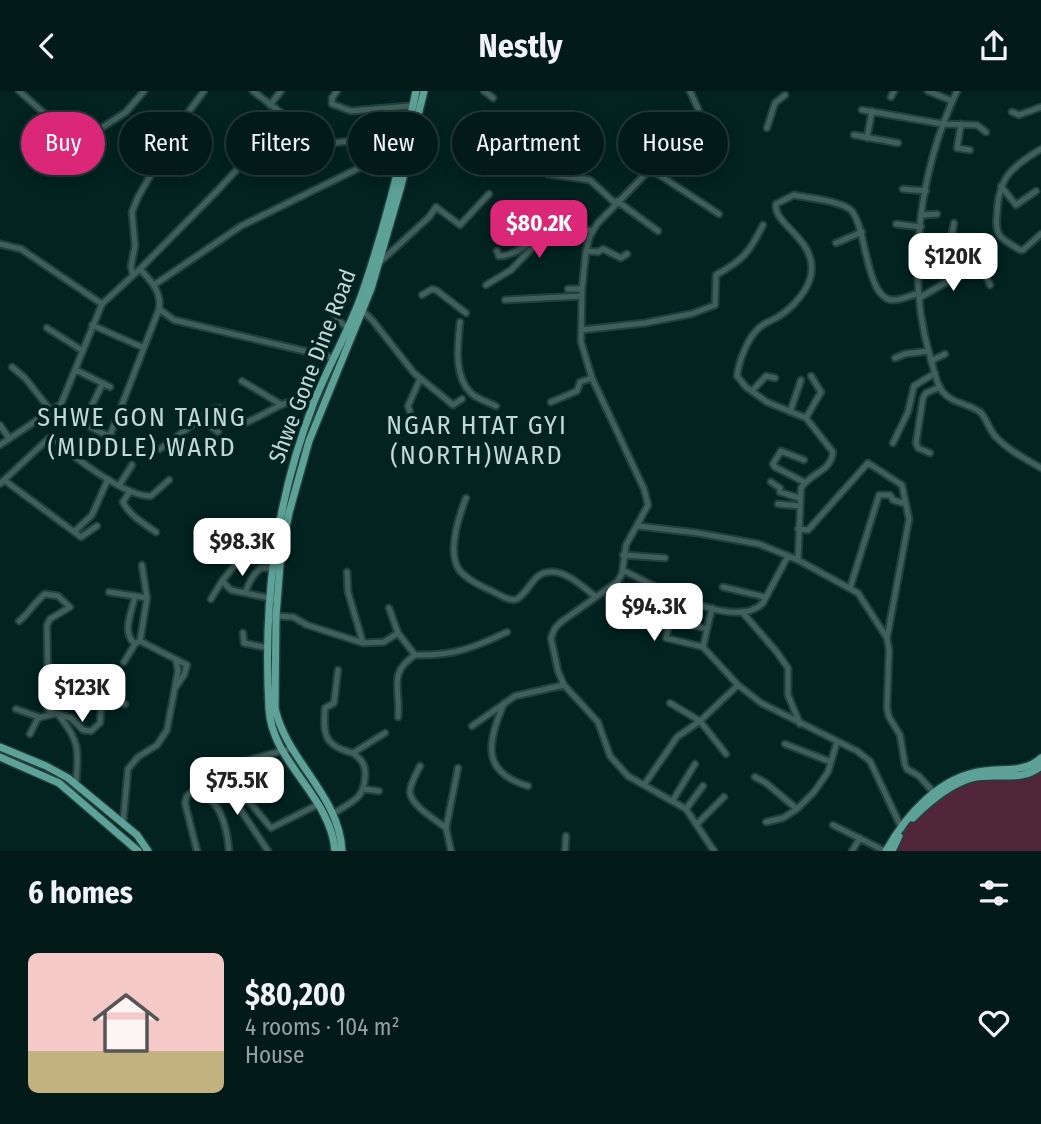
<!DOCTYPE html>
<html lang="en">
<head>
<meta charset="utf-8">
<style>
	:root { --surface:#021a18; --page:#102725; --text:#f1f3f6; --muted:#96a1a2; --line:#233837; --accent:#db2777 }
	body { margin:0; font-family:"Fira Sans Condensed",sans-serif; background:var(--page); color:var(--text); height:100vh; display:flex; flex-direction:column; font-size:26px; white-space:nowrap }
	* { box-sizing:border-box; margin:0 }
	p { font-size:23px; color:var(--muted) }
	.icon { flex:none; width:38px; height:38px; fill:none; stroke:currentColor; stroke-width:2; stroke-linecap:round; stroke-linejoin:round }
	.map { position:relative; height:760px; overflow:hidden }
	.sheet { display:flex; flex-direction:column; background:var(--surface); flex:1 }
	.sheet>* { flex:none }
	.top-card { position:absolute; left:21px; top:21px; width:999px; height:63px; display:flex; gap:14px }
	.price { position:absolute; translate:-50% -60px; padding:0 16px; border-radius:14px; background:#fff; color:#222; font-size:23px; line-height:46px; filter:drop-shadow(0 2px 4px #0008) }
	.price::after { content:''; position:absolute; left:50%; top:42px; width:21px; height:16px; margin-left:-10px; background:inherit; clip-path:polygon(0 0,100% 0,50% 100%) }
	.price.selected { background:var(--accent); color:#fff }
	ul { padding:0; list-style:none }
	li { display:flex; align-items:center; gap:21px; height:175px; padding:0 28px }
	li+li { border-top:2px solid var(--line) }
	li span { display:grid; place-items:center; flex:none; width:196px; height:140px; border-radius:10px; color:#555 }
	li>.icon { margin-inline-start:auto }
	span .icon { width:84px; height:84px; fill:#fffc; stroke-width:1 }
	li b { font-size:30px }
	h2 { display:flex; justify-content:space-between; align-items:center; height:84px; padding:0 28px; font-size:30px }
	.chip { padding:0 24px; border-radius:32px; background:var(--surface); box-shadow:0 4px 18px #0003,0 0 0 2px var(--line); font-size:24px; line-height:63px }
	.chip.selected { background:var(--accent); color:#fff }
	header { display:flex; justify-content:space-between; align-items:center; height:91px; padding:0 28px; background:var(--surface); font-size:32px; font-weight:700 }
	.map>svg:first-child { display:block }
	.green { fill:#512639 }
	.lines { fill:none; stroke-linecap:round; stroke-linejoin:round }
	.minor-casing { stroke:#21403d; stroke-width:9 }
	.major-casing { stroke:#21403d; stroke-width:10 }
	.minor { stroke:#405f5b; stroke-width:5 }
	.major { stroke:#5ea199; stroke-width:7 }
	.labels { text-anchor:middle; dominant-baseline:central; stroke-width:7; stroke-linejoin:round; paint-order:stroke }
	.street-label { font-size:23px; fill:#c2d8d5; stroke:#022320 }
	.quarter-label { font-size:26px; letter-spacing:2px; fill:#c2d8d5; stroke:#022320 }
</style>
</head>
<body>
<header><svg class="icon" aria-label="back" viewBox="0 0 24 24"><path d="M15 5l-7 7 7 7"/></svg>Nestly<svg class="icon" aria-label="share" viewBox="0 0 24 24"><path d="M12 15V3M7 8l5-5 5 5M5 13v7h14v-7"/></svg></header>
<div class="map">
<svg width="1041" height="760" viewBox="0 0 1041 760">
	<rect width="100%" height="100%" fill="#022320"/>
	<path class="green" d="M1041 678V760H894C897 754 900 746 904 740 919 716 961 688 989 686 1006 685 1028 693 1041 678Z"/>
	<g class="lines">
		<g class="minor-casing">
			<path id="minor" d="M19 0 45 23 97 40 126 21 144 0
				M253 0 322 53 360 49 410 25
				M337 0 332 7V13L351 20 420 14
				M484 0 493 7
				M690 0 699 20 696 31 597 133 590 145 586 160 582 198 581 251 592 287 644 398 648 414 626 454 622 483 617 491 561 531 555 537 551 547 558 580 564 594 598 631 610 665 628 685 686 718 714 760
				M928 0 952 10
				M957 0C920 78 905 181 930 265 933 276 936 292 942 300 952 313 968 312 980 321 987 327 989 340 997 347 1009 360 1026 368 1041 377
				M891 6 894 0
				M270 14 281 0
				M862 19 943 33 977 34 986 41
				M1012 21 1019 24 1041 16
				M961 33 957 57 970 59
				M767 37 775 12 785 4
				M854 44 898 52
				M867 47 872 20
				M1041 58C1011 76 998 87 997 124 996 131 996 140 1001 146 1006 151 1014 155 1020 159H1023L1041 143
				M650 78 719 123
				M548 83 590 89 615 112
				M1001 95 1016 114 1036 100
				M903 98 926 100
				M617 110 658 140
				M923 124 937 123
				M896 133 921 136
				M498 140 513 130 535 154
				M836 152 862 141
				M0 153 21 158 102 213
				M497 160 499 165C511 165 523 157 532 150
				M586 160 598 161 603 158 621 167 627 163
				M918 163 949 158 954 132
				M380 171 429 126 436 116 460 134 489 103
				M133 184 131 175 135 155 132 121 138 106 182 30 204 0
				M154 194 241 135 357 78 402 60
				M486 194 511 179 535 154 547 145 564 140 593 139
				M568 198H582
				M422 204 432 198 436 199 466 222
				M919 207 978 173 981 174 990 194
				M505 209 582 205
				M330 216 339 230 348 237
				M159 218 174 229 334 267
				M361 218 373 230 414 282 453 314 462 308
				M460 231C458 252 453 285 471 302 477 308 488 311 496 315
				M92 234 144 257
				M47 237 83 260
				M581 239 645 232 691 223 715 214 716 184C743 169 749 162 763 134
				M895 267 905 263 928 260
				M931 270 945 263
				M12 276 25 287 52 321
				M76 279 110 296
				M242 290 282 314
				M752 300 766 285 775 287
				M551 311 577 300 580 291 592 287
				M92 314 103 292
				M56 318 108 345 111 342 159 218C162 201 151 190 140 178
				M790 321 801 289
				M412 327 408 315 420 288
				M806 327 821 301 811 285
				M201 328 218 341
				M0 334 9 347
				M893 352 908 321 914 295 935 282
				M0 354 61 313 102 213 140 178 217 100 286 26
				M160 358 215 317H220L242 333C266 325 288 303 314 310
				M930 362 918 357 916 352 923 307 926 302 940 296
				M804 369 781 360 773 373 775 376 804 391
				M4 389 81 446 97 435
				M771 391 780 397V401L799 407
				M0 393 49 347H54C72 366 126 406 151 405L169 389
				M120 393 132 374
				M130 400 123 411C130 425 143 432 156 441
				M466 407C459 425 446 462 460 480 467 488 482 496 492 500 498 503 510 511 517 508 529 501 533 482 549 481 566 479 584 497 596 506
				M778 413 799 415
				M638 435 698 442 759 453 798 469 858 502 887 547 889 559 887 617 889 626 900 644 905 674 907 678 919 685 936 704
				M798 438 808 439 868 372 902 394 909 428 887 547
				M74 441 92 424 108 388
				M623 464 665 467
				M798 469 801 397C810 382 831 381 833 361L806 327 767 311 746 296 737 285C739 269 748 246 760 236 764 232 769 231 774 228 788 221 805 204 810 188 821 149 773 135 776 113L794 104C808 107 841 110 851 119 867 136 865 206 892 209 901 209 911 205 918 202
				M623 479C652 494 735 541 763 512L788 465
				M347 481 348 501 363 552
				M222 490 231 499 274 508
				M723 496 765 506
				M850 497 879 404H890L893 409 906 413
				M109 501 147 507
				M245 502C249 492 252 484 261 477H271
				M135 505C132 521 121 541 135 553L140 550 187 574 184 584 175 597
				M676 505 666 547 703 556
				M211 508 222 490 252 453 272 467
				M389 517 398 542 415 564C387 583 401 597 398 626
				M743 522 776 560 788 577V604L800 633
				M276 525 293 526 307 534 363 552 384 551 398 542
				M670 529 707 538
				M19 530C29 523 34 511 45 503L58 505 70 516 50 528 47 534 48 618 50 621 71 627 83 639 91 640 100 632 103 596
				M243 542 244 552 268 557
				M140 550 147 507 142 474
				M703 556 738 594 761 612 857 660 870 670 902 738
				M703 556 712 517
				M415 564C452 565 474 557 507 541
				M124 571 135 553
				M338 579 334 612 325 617C323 643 324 655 353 662L385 642
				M103 607 125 613
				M504 612C488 651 480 681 528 695
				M670 612 700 630 726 663
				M16 618 39 626
				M60 626C81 652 78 661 76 693
				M472 635 515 605 564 594
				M30 643 38 627 54 623
				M785 653 831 671
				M420 675C417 682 409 694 410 702 413 716 436 729 446 737
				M755 686 766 692 797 718
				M644 694 677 646 700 630 738 594
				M364 698 379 700
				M242 702 271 737 319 713
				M673 709 695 673
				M686 718 703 695
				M333 723C350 711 364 709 365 686 366 674 363 670 353 662
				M766 731 783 727 797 718 814 701 828 681 837 651
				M123 732 128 678 138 666 157 654 167 639 178 580 176 569
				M697 733 724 706
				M833 734 885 760
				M197 760 185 712 187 705 193 700C221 706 227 736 229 760
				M268 760 214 679 292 657
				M451 760 446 737 458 677
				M565 760 566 745
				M852 760 860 747"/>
		</g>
		<g class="major-casing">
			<path id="major" d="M0 656 46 675 68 687 137 744 148 760
				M0 666 59 692 138 760
				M913 727C928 712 951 693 972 687 995 681 1022 692 1041 675
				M335 760C331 705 272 672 269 618 263 511 275 412 314 311 329 273 350 238 363 200 385 135 402 67 416 0
				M342 760C340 705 286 669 275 617L276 525 281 461 289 422 309 350 371 198 401 95 424 0
				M886 760C906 724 940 685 984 680 1005 677 1024 682 1041 667
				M892 760 899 745"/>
		</g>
		<use href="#minor" class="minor"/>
		<use href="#major" class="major"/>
	</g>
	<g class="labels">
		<g class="street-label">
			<text transform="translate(312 275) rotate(-69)">Shwe Gone Dine Road</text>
		</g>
		<g class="quarter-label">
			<text x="142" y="326">SHWE GON TAING<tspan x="142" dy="30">(MIDDLE) WARD</tspan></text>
			<text x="477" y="334">NGAR HTAT GYI<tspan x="477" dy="30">(NORTH)WARD</tspan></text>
		</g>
	</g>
</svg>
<b class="price selected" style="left:539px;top:169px">$80.2K</b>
<b class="price" style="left:953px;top:202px">$120K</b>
<b class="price" style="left:242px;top:487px">$98.3K</b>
<b class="price" style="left:654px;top:552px">$94.3K</b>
<b class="price" style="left:82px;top:633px">$123K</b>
<b class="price" style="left:237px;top:726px">$75.5K</b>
<div class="top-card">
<a class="chip selected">Buy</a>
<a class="chip">Rent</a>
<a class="chip">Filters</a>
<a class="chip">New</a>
<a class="chip">Apartment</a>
<a class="chip">House</a>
</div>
</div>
<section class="sheet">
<h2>6 homes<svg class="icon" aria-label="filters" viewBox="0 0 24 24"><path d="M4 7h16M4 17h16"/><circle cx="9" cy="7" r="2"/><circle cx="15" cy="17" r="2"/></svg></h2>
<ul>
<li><span style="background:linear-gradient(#f6c9c9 70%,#c2b280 0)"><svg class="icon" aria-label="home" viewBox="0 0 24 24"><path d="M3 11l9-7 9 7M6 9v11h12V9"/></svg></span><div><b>$80,200</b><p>4 rooms · 104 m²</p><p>House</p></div><svg class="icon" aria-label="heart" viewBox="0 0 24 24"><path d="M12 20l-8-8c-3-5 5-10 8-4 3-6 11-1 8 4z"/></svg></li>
</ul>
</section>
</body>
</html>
